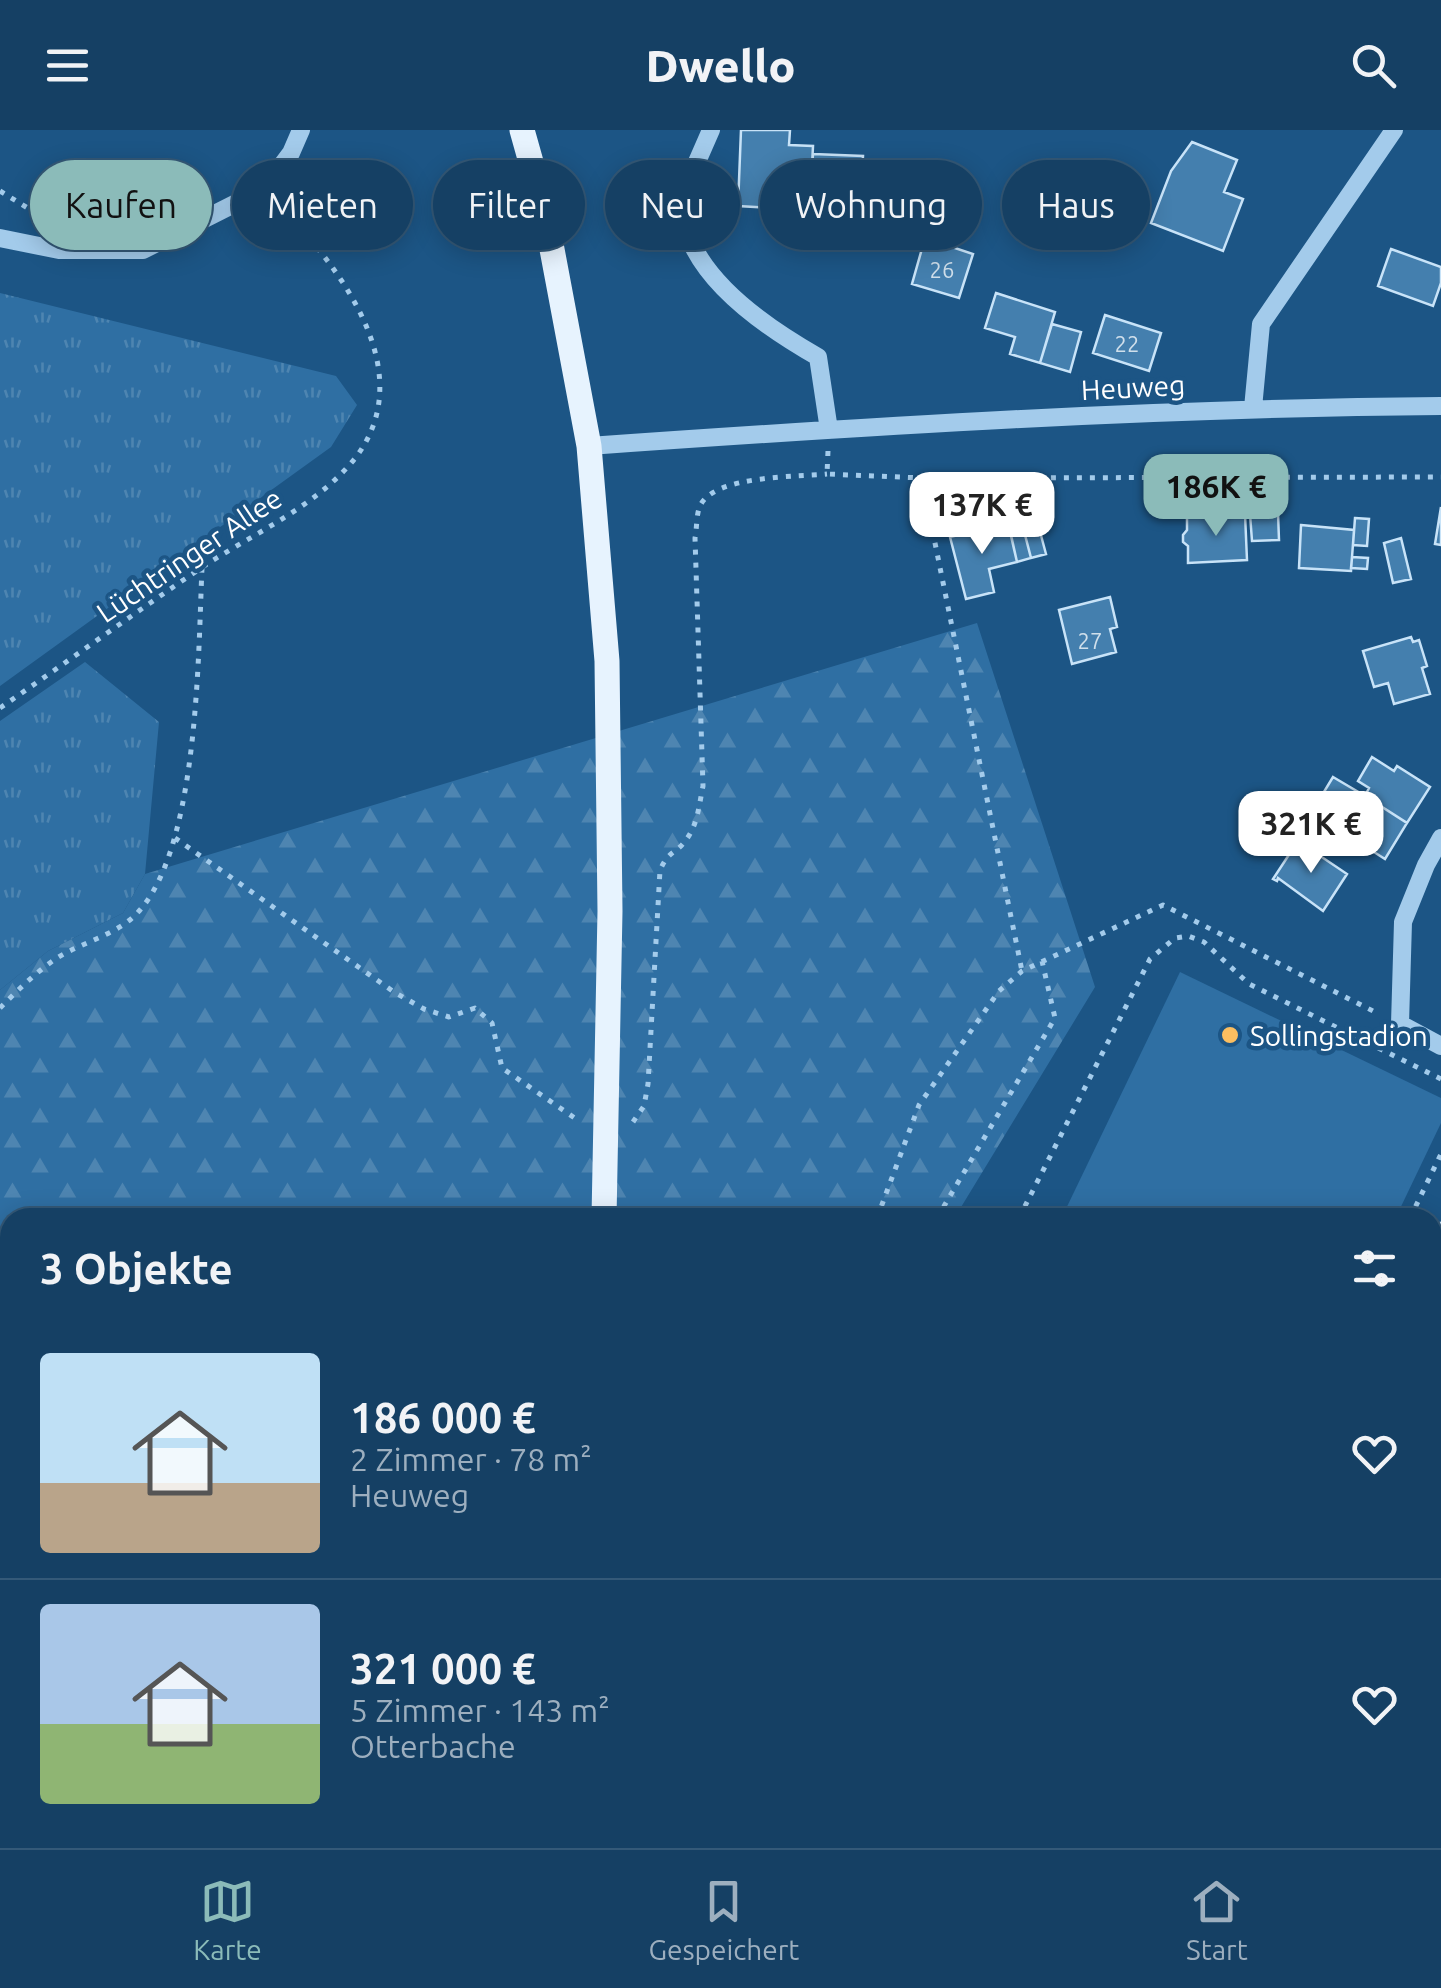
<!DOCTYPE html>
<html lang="de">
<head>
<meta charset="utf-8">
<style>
	:root { --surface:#154064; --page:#224b6d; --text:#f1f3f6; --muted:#9dafbf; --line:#345978; --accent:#8bbbb9 }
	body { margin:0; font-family:Ubuntu,sans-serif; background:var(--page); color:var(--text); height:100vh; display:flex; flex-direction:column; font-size:38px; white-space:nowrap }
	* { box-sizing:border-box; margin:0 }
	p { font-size:32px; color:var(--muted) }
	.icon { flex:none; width:55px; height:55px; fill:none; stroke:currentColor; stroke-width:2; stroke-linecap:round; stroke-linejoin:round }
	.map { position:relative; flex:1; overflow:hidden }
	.details { position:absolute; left:0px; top:1078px; width:1442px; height:642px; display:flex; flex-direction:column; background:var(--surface); border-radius:30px 30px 0 0; box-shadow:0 5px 25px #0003,0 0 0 2px var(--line) }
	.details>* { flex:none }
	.top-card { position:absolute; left:30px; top:30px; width:1382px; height:90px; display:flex; gap:20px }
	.price { position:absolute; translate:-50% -85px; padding:0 22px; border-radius:20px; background:#fff; color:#222; font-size:32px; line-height:65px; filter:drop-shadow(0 2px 5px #0008) }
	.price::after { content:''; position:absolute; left:50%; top:60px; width:30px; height:22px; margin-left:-15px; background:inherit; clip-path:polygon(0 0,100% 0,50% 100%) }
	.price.on { background:var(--accent); color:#111 }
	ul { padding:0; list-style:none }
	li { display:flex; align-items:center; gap:30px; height:250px; padding:0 40px }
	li+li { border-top:2px solid var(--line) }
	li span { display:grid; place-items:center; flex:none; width:280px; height:200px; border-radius:10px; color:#555 }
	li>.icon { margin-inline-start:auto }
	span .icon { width:120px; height:120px; fill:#fffc; stroke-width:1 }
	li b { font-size:42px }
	h2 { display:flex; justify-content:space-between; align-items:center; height:120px; padding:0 40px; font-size:42px }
	.tag { padding:0 35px; border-radius:45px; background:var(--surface); box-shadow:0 5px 25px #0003,0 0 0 2px var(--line); font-size:35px; line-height:90px }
	.tag.on { background:var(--accent); color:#111 }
	header { display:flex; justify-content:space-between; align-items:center; height:130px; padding:0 40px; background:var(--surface); font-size:45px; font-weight:800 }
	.menu { display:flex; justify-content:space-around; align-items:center; height:140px; border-top:2px solid var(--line); background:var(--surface); font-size:28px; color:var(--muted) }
	.menu a { display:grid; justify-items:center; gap:5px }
	.menu .on { color:var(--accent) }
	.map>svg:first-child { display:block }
	.grass { fill:url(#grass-tufts) }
	.forest { fill:url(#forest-firs) }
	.garden { fill:#2f6fa3 }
	.building { fill:#447fae; stroke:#c8e3f8; stroke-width:2.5 }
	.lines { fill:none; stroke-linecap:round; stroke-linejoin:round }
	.path { stroke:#a3cbeb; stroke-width:5; stroke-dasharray:5 8; stroke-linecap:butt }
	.minor { stroke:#a3cbeb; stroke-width:18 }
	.major { stroke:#e7f3fe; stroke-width:25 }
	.poi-dot { fill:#fbbe60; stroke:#1c5585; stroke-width:4 }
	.labels { text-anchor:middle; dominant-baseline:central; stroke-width:9; stroke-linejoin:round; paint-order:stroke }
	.number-label { font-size:22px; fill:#d0dfeb }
	.street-label { font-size:28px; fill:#fff; stroke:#1c5585 }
	.poi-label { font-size:28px; fill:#fff; stroke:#1c5585; text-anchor:start }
</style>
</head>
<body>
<header><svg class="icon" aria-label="menu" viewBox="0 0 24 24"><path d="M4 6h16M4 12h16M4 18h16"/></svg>Dwello<svg class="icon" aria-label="search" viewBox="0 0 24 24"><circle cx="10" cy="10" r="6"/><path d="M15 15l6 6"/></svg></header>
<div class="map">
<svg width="1441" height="1718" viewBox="0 0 1441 1718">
	<defs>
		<pattern id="grass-tufts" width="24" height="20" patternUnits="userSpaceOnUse" patternTransform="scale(2.5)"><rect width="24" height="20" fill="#2f6fa3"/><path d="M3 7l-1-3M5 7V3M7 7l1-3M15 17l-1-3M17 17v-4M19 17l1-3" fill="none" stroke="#4e85b1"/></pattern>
		<pattern id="forest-firs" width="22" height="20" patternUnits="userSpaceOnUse" patternTransform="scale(2.5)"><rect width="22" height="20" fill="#2f6fa3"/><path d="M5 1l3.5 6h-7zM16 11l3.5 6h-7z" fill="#4e85b1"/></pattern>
	</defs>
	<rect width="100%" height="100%" fill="#1c5585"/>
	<path class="grass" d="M0 163 336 246 357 275 331 317 0 556Z
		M85 532 159 592 145 744 123 783 48 821 0 860V591Z"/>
	<path class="forest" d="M977 493 1095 857 955 1087 10 1088V1710H1432L1433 1327 1441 1339V1718H0V860L48 821 123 783 145 744Z"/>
	<path class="garden" d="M1180 842 1441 968V993L1396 1087H1062Z"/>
	<path class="building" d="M741 0H790L789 15 813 16 810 76 787 75V79L738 76Z
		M1192 12 1237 30 1224 62 1243 69 1223 121 1151 93 1171 41Z
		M813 24 863 26 860 75 822 73 823 66H810Z
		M925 108 973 124 959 168 912 154Z
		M1391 119 1441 137V153L1433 176 1378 156Z
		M996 163 1055 182 1040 233 1010 224 1015 207 985 198Z
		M1105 185 1161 203 1149 241 1093 223Z
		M1052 194 1081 202 1070 242 1040 233Z
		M1441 377V415L1435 414Z
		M1278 383 1279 410 1252 411 1250 384Z
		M1245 384 1247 430 1188 433V416L1183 412V405L1187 400V387Z
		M1355 388 1369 389 1367 416 1353 415Z
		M1008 393 1017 432 989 439 994 462 966 469 950 407Z
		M1301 395 1354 400 1351 441 1299 438Z
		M1039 398 1046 424 1031 428 1024 401Z
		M1024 401 1031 428 1017 432 1011 405Z
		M1401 408 1411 449 1393 453 1384 413Z
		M1352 427 1368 428 1367 439 1351 438Z
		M1110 467 1117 497 1110 499 1116 522 1072 534 1059 480Z
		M1411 507 1413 512 1419 510 1427 536 1422 538 1430 564 1394 574 1388 553 1374 557 1363 521Z
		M1372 627 1394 641 1397 636 1430 657 1407 693 1365 666 1369 658 1358 651Z
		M1333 647 1365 666 1359 676 1351 671 1342 685 1319 670Z
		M1365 666 1407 693 1385 729 1352 708 1360 696 1342 685 1351 671 1359 676Z
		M1298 711 1347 744 1323 781 1278 748 1277 751 1273 749Z
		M1441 1092V1161L1432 1157V1110Z"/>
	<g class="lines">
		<path class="path" d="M0 61 52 93
			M828 321 827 344 922 348 1441 347
			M922 349 1022 841
			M0 578C67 532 133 484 201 438 252 404 318 376 356 327 421 241 339 136 278 74
			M175 708 394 862 424 879 449 887 475 878 492 893 502 938 579 991
			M0 878C17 861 37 841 57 828 81 813 109 807 131 789 199 731 198 525 202 438
			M633 992 644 976 648 954 660 740C669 720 676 724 686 710 698 694 699 675 703 656L695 408C697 399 696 385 700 376 714 345 797 347 827 344
			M877 1088 919 975 999 861 1022 841 1163 775 1379 884
			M937 1088 1055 888 1042 831
			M1019 1088 1150 829 1175 808 1188 806 1204 812 1249 854 1441 949
			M1410 1088 1441 1024
			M1432 1669 1441 1664
			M0 1678 10 1675
			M834 1718V1710
			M921 1718 924 1710
			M1384 1718 1389 1710"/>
		<path class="minor" d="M711 0 679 73C684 87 687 104 694 118 718 165 774 202 818 227L829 300
			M0 108 59 120H143L264 59 291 23 301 0
			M1253 278 1261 194 1394 0
			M589 316C872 296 1157 278 1441 276
			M1441 708 1426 735 1403 792 1400 894 1441 916"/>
		<path class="major" d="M522 0 545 82 589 316 607 531 610 781 604 1088
			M601 1718V1710"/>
	</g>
	<circle class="poi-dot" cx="1230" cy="905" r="10"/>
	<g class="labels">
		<g class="number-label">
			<text x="942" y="139">26</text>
			<text x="1127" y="213">22</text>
			<text x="1090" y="510">27</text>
		</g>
		<g class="street-label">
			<text transform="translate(1133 257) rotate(-3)">Heuweg</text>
			<text transform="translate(189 425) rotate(-34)">Lüchtringer Allee</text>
		</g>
		<g class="poi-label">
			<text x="1250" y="905">Sollingstadion</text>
		</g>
	</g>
</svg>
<b class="price on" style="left:1216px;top:409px">186K €</b>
<b class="price" style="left:982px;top:427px">137K €</b>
<b class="price" style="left:1311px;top:746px">321K €</b>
<div class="top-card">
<a class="tag on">Kaufen</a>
<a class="tag">Mieten</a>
<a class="tag">Filter</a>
<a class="tag">Neu</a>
<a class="tag">Wohnung</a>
<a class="tag">Haus</a>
</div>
<section class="details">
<h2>3 Objekte<svg class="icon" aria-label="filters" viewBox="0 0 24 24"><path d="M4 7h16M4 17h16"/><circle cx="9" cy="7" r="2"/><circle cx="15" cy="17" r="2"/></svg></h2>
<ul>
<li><span style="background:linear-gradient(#bfe0f5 65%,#b9a48a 0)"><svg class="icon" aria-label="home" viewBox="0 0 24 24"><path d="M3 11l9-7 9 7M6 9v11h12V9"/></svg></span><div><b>186 000 €</b><p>2 Zimmer · 78 m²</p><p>Heuweg</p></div><svg class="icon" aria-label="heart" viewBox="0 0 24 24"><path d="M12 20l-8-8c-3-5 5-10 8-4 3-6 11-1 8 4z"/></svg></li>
<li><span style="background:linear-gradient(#a9c7e8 60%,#8fb573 0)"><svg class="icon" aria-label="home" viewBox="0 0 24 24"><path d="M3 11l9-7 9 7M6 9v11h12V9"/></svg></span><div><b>321 000 €</b><p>5 Zimmer · 143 m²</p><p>Otterbache</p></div><svg class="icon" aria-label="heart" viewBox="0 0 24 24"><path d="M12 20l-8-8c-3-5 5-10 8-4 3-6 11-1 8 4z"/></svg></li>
</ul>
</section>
</div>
<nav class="menu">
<a class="on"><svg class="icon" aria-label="map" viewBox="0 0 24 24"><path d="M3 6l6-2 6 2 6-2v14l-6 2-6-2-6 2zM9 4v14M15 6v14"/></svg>Karte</a>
<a><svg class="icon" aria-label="saved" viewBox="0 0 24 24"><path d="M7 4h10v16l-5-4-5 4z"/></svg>Gespeichert</a>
<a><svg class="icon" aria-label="home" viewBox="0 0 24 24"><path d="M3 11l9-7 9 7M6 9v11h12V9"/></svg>Start</a>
</nav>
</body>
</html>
